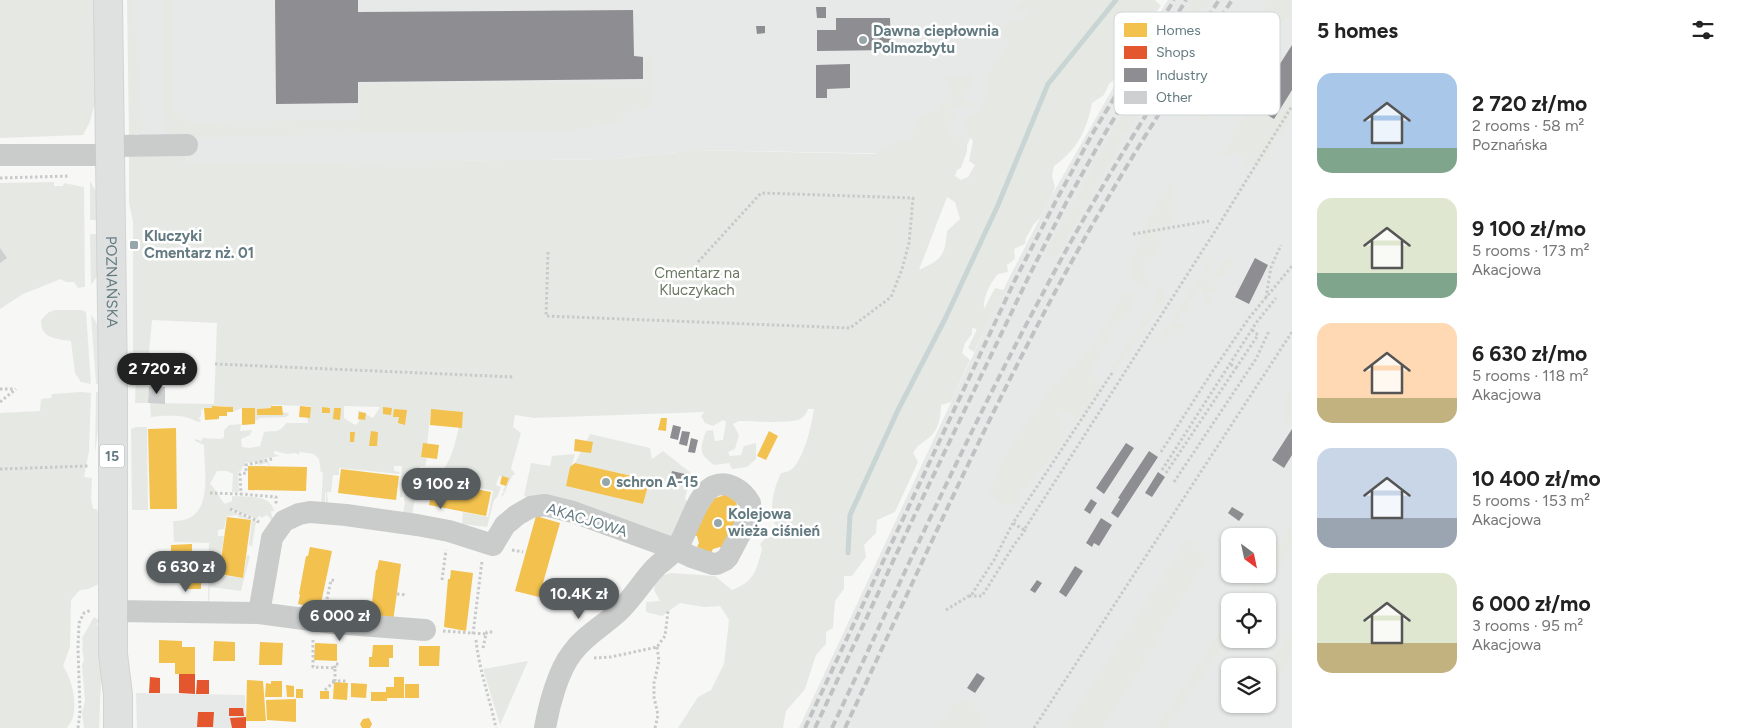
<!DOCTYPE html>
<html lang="en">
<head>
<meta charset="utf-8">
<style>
	:root { --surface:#fff; --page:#f2f2f2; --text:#222; --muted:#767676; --accent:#575d5f }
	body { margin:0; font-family:Figtree,sans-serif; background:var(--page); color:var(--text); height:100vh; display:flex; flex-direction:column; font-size:19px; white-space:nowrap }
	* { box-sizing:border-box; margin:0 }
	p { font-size:16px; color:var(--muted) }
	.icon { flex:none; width:28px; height:28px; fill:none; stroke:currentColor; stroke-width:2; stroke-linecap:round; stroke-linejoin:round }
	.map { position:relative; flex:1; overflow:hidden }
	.panel { display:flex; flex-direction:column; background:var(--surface); width:450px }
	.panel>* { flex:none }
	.needle { width:32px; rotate:147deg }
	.buttons { position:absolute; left:1221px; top:528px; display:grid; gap:10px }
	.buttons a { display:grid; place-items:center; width:55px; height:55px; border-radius:10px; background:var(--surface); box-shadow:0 1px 4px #0004; font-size:25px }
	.price { position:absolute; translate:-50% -42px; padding:0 11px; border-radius:18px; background:var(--accent); color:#fff; font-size:16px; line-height:32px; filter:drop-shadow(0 1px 2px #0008) }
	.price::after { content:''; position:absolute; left:50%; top:30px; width:15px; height:11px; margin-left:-8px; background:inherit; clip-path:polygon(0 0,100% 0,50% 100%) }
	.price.current { background:#222; color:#fff }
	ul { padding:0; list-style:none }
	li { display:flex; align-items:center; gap:15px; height:125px; padding:0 25px }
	li span { display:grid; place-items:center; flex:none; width:140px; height:100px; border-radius:15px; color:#555 }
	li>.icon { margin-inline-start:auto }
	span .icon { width:60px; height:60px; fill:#fffc; stroke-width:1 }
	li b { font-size:21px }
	h2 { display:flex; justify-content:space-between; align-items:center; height:60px; padding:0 25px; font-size:21px }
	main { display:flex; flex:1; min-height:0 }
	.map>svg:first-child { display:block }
	.built { fill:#e7e9e8; fill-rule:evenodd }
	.green { fill:#e6e9e3; fill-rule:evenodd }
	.homes { fill:#f2c14e }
	.shops { fill:#e4572e }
	.industry { fill:#8d8d92 }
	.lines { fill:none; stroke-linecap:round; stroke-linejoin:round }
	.stream { stroke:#c9d5d5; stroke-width:5 }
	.building { fill:#cdcfd0 }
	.major-casing { stroke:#d2d3d3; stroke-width:30 }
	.path { stroke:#c8caca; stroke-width:3; stroke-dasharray:2.5 2.5; stroke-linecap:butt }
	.minor { stroke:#cacccc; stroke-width:22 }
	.major { stroke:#dfe0e0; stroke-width:28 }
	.rail { stroke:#c0c1c2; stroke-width:4; stroke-dasharray:8 4; stroke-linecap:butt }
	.poi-dot { fill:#97a6aa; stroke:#fff; stroke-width:2 }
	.labels { text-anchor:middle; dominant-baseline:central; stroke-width:5; stroke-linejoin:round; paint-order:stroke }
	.shield { fill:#fff; stroke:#92a2a7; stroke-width:1 }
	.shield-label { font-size:14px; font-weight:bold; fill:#637a81 }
	.poi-label { font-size:15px; font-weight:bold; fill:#637a81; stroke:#fff; text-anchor:start }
	.park-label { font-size:15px; fill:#6a7962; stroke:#fff }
	.street-label { font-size:15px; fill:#637a81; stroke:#fff }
	.key { fill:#fff; stroke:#d0d7d9; stroke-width:1 }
	.key-label { font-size:14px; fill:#637a81 }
</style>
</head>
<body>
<main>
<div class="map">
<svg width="1292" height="728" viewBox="0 0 1292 728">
	<rect width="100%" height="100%" fill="#f7f7f6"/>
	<path class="built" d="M133 0H1035L977 122 963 155 694 150 616 159 186 164 187 135 138 136Z
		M1168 0H1292V728H799L1009 278 1052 195 1121 74ZM1230 536H1268V574H1230ZM1230 601H1268V639H1230ZM1230 666H1268V704H1230Z
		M136 693 245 695 246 728H137Z"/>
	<path class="green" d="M0 0H98L99 105 94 106 90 122 83 135 0 138Z
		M127 0H133L143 123 144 125C142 133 136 135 129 136Z
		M162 0H173V106L179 117 192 122 359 119V84L644 81 645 59 653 58 654 100 647 109 631 111 615 123 576 130 180 138C170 136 163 132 161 121L164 117Z
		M1025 0H1155L1161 6 1153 16 1152 25 1121 74 1109 84 1104 95 1092 103C1087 130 1077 150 1054 166L1052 176 1055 187 1052 195 1040 218 1034 224 1026 238 1025 244 1014 249 1015 259 1007 265 1008 272 998 274C990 284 983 296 984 309L995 288 1004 290 974 352 968 348 977 329 972 328V334L965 343 962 353 970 360 951 402 941 405C941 415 939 429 931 436 923 443 919 443 913 453L918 462 895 512 877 520 876 533 864 545 866 557 852 576H844V589L835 601 833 628 826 632V644L816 655 805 689 786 711 783 728H678L698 697 711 690 724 664 729 620 720 606 704 607 680 603 662 616 646 612V602L660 601 654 590 656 577 671 573 715 576 732 590C755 581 756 571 762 549L760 544 766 537H775L778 530C767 513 773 490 781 473 784 472 787 472 789 471 803 464 812 424 814 409H808C807 413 804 417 800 419 791 424 751 421 739 421L733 424 739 435 735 449 728 452 730 456 741 455 744 446 756 443V459L747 467 732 469 729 463 714 465C698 453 700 449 706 431L713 430 715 441 723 440 726 422 723 420 713 426 705 423 701 416 704 412 534 418 515 415 513 427 521 433 511 468 515 474 512 476 503 496 501 495 504 492 503 491 509 478 499 476 496 485 501 487 497 497 494 500 487 527 462 524 463 512 488 517 493 491 474 487V485L462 482 461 484 433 479 431 487 430 486 432 480C450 469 454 447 459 427H462L463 412 431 410 427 444 421 457 427 458 425 466H420L412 516 403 515 405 502 404 501 405 480 403 493H402L403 497H400L402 466H394V471L400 472 399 474 339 468V475H333L331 492H327L328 505 326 504V493H325V506H321L323 472V471L321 473 319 459 314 454 300 452 298 455 296 453 287 454 274 451V454L280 456 263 459 268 461 270 465H268L267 463 259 465 257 461 249 463 246 462 245 466H243L241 471 238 472 239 492H232L233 474 227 471H217L210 484C217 490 219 498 225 504L232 501V496C246 497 271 494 274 511H271L272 517 273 518V523L269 517 266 515 262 518 259 516 257 519 230 509V510L256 521 252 546 249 545 252 520 238 517V515L227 516 224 529 218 530V536H224L218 575 243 578 247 555 250 556 241 591 210 587 209 601H208L209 543 174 542 173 521C215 522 204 473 204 445L195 441V439L201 441 203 438 221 439 224 437V430L229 425 241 424 240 431 252 430 250 435 241 439 242 447 250 448 260 446 264 432C275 430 279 434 286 423H308L307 418 310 417 311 406 272 405 271 408 257 409V415H282V412L288 413 289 415 286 417 260 418 255 421 254 408H242L233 412 226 406H212V408H204L201 410V416L198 419H201L200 422C194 421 190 418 185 417 174 415 162 416 151 417L150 403 214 404 217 323 152 320 149 353 140 359 134 358 133 356V222L129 203V156L186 154V163L616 159 694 150 875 154C884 142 897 141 910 139L917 119 930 111H940L941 100 948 98 952 89 946 83V76L951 75 960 77 969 73 973 79 971 87 963 97 965 102 970 98 972 101 971 108 960 105 951 108 949 113 956 114 955 120 946 127 947 134 957 137 963 136 967 139V151L961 168 957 170 955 176 961 180 968 177 975 165 969 161 973 141 963 128 965 116 976 113 987 94 985 79 993 62 1004 55 1009 42 1001 32 1005 23 1014 20 1018 22 1024 18 1027 8 1025 7 1018 13 1015 10 1018 4ZM947 197 955 202 960 219 947 231C945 256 942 259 919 270ZM344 406 380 407 373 418 358 410 359 422 355 425 344 418Z
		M1193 0H1211L1126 135 1122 134 1120 137 1123 140 1055 258 1046 253 1116 125Z
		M1266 0H1292V20L1285 19 1275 32 1267 35 1259 32 1248 43 1252 50C1250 59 1239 61 1233 67 1221 76 1207 97 1216 110L1214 115 1203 122 1198 116 1200 107Z
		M1292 90V118L1284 131 1274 140 1269 154 1259 166 1244 165V158L1235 153 1223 158 1222 153 1232 140 1230 134 1253 106 1274 119Z
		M90 181 99 197V220H90Z
		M54 182V186H63L64 183 84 187 85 287 78 288 74 282H66L61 279 23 294 0 309V183Z
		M1171 186 1174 189 1170 197 1178 205 1167 229 1158 239 1161 247 1154 258 1147 263 1143 271 1147 279 1151 283 1148 289C1142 285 1133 281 1131 273 1127 256 1157 205 1165 188Z
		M90 234H100L99 274 91 285Z
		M1211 258 1215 260 1206 274 1211 277 1225 260 1231 258 1234 267 1221 276 1218 275 1212 280 1219 290 1216 294 1209 291 1206 294 1213 300 1208 304 1202 297 1203 288 1195 292 1186 307 1196 313 1193 316 1183 311 1176 322 1186 328 1179 339 1168 333 1160 345 1157 344Z
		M1162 288 1166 291 1167 298 1114 372 1109 371 1157 298 1156 293Z
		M1129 292 1133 294C1135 312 1121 324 1108 334V343L1090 368V373L1102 385C1098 397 1086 415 1074 421L1072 412 1063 413 1057 423 1064 434 1055 455 1022 490 1016 505C1004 507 995 503 989 492L1000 464 1024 424 1048 392 1082 359 1101 333 1121 297Z
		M56 310H82L86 312 91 384 81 382 75 373 71 341C57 339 40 339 41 320L49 312Z
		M91 315C107 332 102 361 102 383L96 384Z
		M136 372 139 373V383L149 386 148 403H135Z
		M1292 387V423L1285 421 1283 402Z
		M81 392 91 393 89 451 84 477 92 478 91 499 93 509H97L104 538 102 576 97 585 88 589 80 590 71 600 70 647 63 666C72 679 77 701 73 717 72 721 69 725 67 728H0V413L40 411 41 399 51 398 52 394Z
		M96 392 103 393 95 453Z
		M136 427H147L148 510H132L131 429Z
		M590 434 650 448 652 459 663 451 691 473 685 499 691 504 674 542 524 496 531 463 550 466 552 456 575 454 566 486 643 504 648 486 645 479 575 463Z
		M1292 524V547L1254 601H1241L1259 574H1268V561Z
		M1187 539 1209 555 1161 632 1155 646 1103 728H1062Z
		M94 617 99 620 101 623H97V625L101 626 102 660 99 728H84L82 713 85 701 82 665 84 660 82 648 83 646 82 638Z
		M1230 617V636L1167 728H1156Z
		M1292 630V657L1268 693 1267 666Z
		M528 661 500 725 483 669Z
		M955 702H972C979 710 986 717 979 728H938Z"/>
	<path class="homes" d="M212 406 233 407V412H227V416H219V419L205 420 204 408H212Z
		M271 406H282L283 415H257V409L271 408Z
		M300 406 311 407 310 418 299 417Z
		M322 407 330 408V413H322Z
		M383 407 392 408 391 415 383 414Z
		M242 408H255V424L242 425Z
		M334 408H341L340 420 333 419Z
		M394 409 407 410 405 425 398 423 399 417H393Z
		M431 409 463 412 462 428 430 425Z
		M359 412 366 413 365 420 358 419Z
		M661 418H667L666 431 658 430Z
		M176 428 177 509H150L148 429Z
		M371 431 378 432 377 446H369Z
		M769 431 778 436 766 460 757 456Z
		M350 432H355L354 442H350Z
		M575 439 593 442 591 453 574 451Z
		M423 443 439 445 437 459 421 457Z
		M575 463 645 479 648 486 643 504 566 486 570 467Z
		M248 466 307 467 306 491 248 490Z
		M341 469 399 476 396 500 338 493Z
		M502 476 509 478 506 486 500 484Z
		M434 481 491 492 486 516 429 505Z
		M724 493 736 502 738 509 742 511 724 549 720 547 713 549 711 553 697 547 699 543 697 536 694 535 705 512 715 498 722 496Z
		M536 516 560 523 539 597 515 591Z
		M227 517 251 520 243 578 219 574Z
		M192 544V551L198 552V565H201V589H184V580H161V576L149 575V559H161V552L171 551V545Z
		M310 547 332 551 320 608 298 604 300 595 299 594 306 556H308Z
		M379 560 401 564 393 621 370 618 376 570H377Z
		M451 570 473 573 466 631 444 627 448 579H450Z
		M159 640 182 641V647H195V674H175V663H159Z
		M214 641 235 642V661H213Z
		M260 642 283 643 282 665H259Z
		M315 643 337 644V661L314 660Z
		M373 645H393V658H389V667H369V657H372Z
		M419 646H440L439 666H419Z
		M394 677H404V698H387V701H371V692H386V687H394Z
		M247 680 263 681 266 721H246Z
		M271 681H282V697H265L266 683 271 684Z
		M334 682 348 683 347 700 333 699Z
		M351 683 367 684 366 698 351 697Z
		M405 684H419V698H405Z
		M286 685 294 686V697H287Z
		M296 689H303V698H296Z
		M320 691H329V699H320Z
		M296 699V722L267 720 266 700Z
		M369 718 372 724 370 728H362L360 724 363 719Z"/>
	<path class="shops" d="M179 674H195V694L179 693Z
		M150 677 160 678V693H149Z
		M197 680H209V694H196Z
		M229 708H243L244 716H229Z
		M198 712H214L213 727H197Z
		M246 717V728H232L230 718Z"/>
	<path class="industry" d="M275 0H358V12L633 10 634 56 643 57V79L358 82V103L276 104Z
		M816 7H826V18H817Z
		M836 18H890L891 50 817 51V30H836Z
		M756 26H765V33L757 34Z
		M1292 45V90L1274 119 1253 106Z
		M850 64V88L827 89V98H816V65Z
		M1255 258 1268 265 1249 304 1235 297Z
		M673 425 681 427 678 440 670 438Z
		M1292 429V455L1284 468 1272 460Z
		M682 431 690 432 687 446 679 444Z
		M691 438 698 440 695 453 688 452Z
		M1126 443 1134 448 1104 494 1096 488Z
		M1149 451 1158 457 1118 518 1111 513 1120 499 1118 498Z
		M672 471 685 474 683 482 670 479Z
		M1158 472 1165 477 1152 497 1145 493Z
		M1091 499 1097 503 1090 514 1084 510Z
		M1232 507 1244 514 1239 521 1228 513Z
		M1101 518 1112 525 1099 546 1094 543 1092 547 1086 543Z
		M1075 566 1083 571 1066 597 1059 592Z
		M1037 580 1042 583 1035 593 1030 590Z
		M977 673 985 678 975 693 967 688Z"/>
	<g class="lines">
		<path class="stream" d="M848 553 850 515 898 410 946 317 998 205 1048 84 1116 0"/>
	</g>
	<path class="building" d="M0 248 7 258 0 263Z
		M149 386 165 387V404L148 403Z"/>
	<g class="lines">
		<g class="major-casing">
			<g id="major">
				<path id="s1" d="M108 0 113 388V654L118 695V728"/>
			</g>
		</g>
		<path class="path" d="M0 178 70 176
			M1133 234 1209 221
			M548 252 546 316 850 328 891 297 902 269 909 243 913 198 761 193 698 262
			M1266 298 1271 267 1281 245
			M215 364 514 377
			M1236 368 1258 335 1252 330
			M1112 373 1013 523 1024 530 1217 228 1292 106
			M0 389H14
			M0 402 16 389
			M1161 452 1212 372 1249 318 1292 266
			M272 459 246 465V473L240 474 241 494 276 497V505
			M0 469 88 466
			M1162 470 1256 323 1276 298
			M1166 473 1236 368 1230 364
			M1174 482 1256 359 1269 331
			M210 493 241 494
			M230 509 258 521 257 525
			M512 550 523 552
			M442 580 446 550
			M397 594 406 595
			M969 596H982L1014 545 1026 529
			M326 604 331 580 336 581
			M946 610 972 594 994 560 1013 523
			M443 631 486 634 483 648
			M473 634 482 561
			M486 634 487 632H493
			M313 640V667L335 668V681H347
			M476 640C479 670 490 699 496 728
			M594 658 611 657 657 647 665 636 668 611
			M335 668V664H340
			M325 690 335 681H332
			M78 728 80 711 78 648 79 623 84 613 91 610
			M655 728 658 715 654 697V683L659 661 657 647
			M1034 728 1292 332"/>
		<path class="minor" d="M110 146 187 145
			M0 155H110
			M112 611 259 613 334 623 425 630
			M259 613 272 538 284 521 299 514 310 512 346 515 417 525 449 531 493 545 505 525 517 515 531 507 545 505 573 512 675 549 692 557 713 564H717L725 560 728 557 748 519 750 503C743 491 728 480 714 486 696 493 688 535 675 550 669 557 661 562 655 568 642 582 632 599 618 612 603 626 584 636 572 653 558 671 549 705 545 728"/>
		<use href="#major" class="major"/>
		<path class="rail" d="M805 728 1015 280 1058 197 1094 131 1174 0
			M815 728 924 495 1029 276 1067 201 1104 135 1186 0
			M832 728C900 583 966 436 1042 295 1095 194 1157 96 1219 0
			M845 728C913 583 978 436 1054 294 1108 193 1169 96 1232 0"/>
	</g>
	<g class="poi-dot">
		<circle cx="863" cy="40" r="5"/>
		<rect x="129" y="240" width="10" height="10" rx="2.5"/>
		<circle cx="606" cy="482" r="5"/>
		<circle cx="718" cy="523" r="5"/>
	</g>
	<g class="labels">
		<rect class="shield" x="99.5" y="444.5" width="25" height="23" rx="4"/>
		<g class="shield-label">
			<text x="112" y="456">15</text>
		</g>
		<g class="poi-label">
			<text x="873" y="31">Dawna ciepłownia<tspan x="873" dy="17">Polmozbytu</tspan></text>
			<text x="144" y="236">Kluczyki<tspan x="144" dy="17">Cmentarz nż. 01</tspan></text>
			<text x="616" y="482">schron A-15</text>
			<text x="728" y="514">Kolejowa<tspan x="728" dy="17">wieża ciśnień</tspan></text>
		</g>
		<g class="park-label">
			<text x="697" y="273">Cmentarz na<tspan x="697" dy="17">Kluczykach</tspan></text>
		</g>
		<g class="street-label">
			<text stroke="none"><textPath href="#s1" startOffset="282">POZNAŃSKA</textPath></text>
			<text transform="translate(587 520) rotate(17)">AKACJOWA</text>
		</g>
	</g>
	<rect x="1114" y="12" width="166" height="103" rx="8" class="key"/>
	<rect x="1124" y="23" width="23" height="14" fill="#f2c14e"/>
	<rect x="1124" y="46" width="23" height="13" fill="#e4572e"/>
	<rect x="1124" y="68" width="23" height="14" fill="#8d8d92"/>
	<rect x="1124" y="91" width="23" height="13" fill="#cdcfd0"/>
	<g class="key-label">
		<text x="1156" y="35">Homes</text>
		<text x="1156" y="57">Shops</text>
		<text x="1156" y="80">Industry</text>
		<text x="1156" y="102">Other</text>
	</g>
</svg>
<div class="buttons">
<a><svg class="needle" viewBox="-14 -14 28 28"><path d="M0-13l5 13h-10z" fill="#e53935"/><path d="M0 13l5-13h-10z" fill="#767676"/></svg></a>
<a><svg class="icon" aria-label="locate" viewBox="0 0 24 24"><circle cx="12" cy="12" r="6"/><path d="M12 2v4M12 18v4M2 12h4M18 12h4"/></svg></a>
<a><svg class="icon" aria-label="layers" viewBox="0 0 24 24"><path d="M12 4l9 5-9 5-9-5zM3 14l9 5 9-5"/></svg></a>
</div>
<b class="price current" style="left:157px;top:395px">2 720 zł</b>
<b class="price" style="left:441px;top:510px">9 100 zł</b>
<b class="price" style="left:186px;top:593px">6 630 zł</b>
<b class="price" style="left:579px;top:620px">10.4K zł</b>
<b class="price" style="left:340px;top:642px">6 000 zł</b>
</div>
<section class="panel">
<h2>5 homes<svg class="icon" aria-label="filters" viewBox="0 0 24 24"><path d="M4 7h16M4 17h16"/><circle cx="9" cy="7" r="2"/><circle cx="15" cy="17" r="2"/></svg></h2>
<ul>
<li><span style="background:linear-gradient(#a9c7e8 75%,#7fa58c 0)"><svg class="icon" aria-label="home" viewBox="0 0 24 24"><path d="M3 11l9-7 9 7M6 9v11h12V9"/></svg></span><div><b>2 720 zł/mo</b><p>2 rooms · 58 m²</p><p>Poznańska</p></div></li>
<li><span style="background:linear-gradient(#dfe7d0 75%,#7fa58c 0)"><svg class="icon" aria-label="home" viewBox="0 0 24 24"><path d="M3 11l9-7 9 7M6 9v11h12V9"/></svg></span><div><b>9 100 zł/mo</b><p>5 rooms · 173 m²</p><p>Akacjowa</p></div></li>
<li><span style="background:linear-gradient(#ffd9b3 75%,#c2b280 0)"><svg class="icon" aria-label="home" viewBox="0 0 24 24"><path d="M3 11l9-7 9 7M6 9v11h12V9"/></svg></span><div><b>6 630 zł/mo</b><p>5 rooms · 118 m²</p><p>Akacjowa</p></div></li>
<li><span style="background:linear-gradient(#c9d6e8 70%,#9aa5b1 0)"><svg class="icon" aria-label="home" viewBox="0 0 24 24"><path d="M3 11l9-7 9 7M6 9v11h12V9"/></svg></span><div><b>10 400 zł/mo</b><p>5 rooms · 153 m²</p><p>Akacjowa</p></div></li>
<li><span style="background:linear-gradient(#dfe7d0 70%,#c2b280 0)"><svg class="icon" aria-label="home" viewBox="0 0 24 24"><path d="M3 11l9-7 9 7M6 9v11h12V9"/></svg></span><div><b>6 000 zł/mo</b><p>3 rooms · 95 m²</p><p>Akacjowa</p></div></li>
</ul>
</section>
</main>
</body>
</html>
